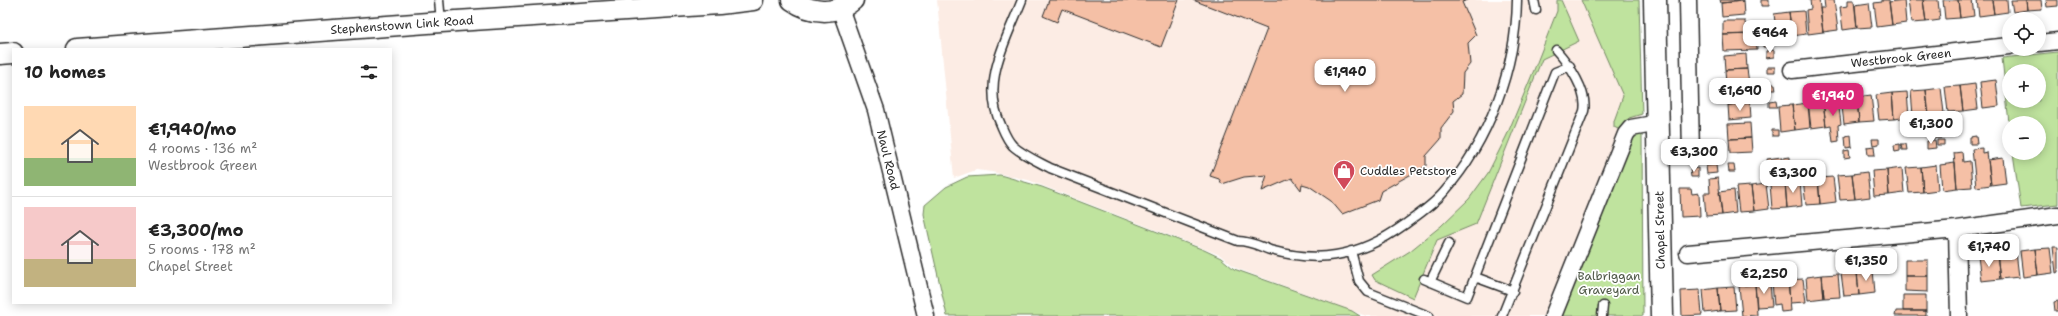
<!DOCTYPE html>
<html lang="en">
<head>
<meta charset="utf-8">
<style>
	:root { --surface:#fff; --page:#f2f2f2; --text:#222; --muted:#767676; --line:#e0e0e0; --accent:#db2777 }
	body { margin:0; font-family:"Shantell Sans",sans-serif; background:var(--page); color:var(--text); height:100vh; display:flex; flex-direction:column; font-size:15px; white-space:nowrap }
	* { box-sizing:border-box; margin:0 }
	p { font-size:13px; color:var(--muted) }
	.icon { flex:none; width:22px; height:22px; fill:none; stroke:currentColor; stroke-width:2; stroke-linecap:round; stroke-linejoin:round }
	.map { position:relative; flex:1; overflow:hidden }
	.side { position:absolute; left:12px; top:48px; width:380px; height:256px; display:flex; flex-direction:column; background:var(--surface); border-radius:0px; box-shadow:0 2px 10px #0003 }
	.side>* { flex:none }
	.tools { position:absolute; left:2002px; top:12px; display:grid; gap:8px }
	.tools a { display:grid; place-items:center; width:44px; height:44px; border-radius:50%; background:var(--surface); box-shadow:0 2px 10px #0003; font-size:20px }
	.price { position:absolute; translate:-50% -34px; padding:0 9px; border-radius:8px; background:#fff; color:#222; font-size:13px; line-height:26px; filter:drop-shadow(0 1px 2px #0008) }
	.price::after { content:''; position:absolute; left:50%; top:24px; width:12px; height:9px; margin-left:-6px; background:inherit; clip-path:polygon(0 0,100% 0,50% 100%) }
	.price.on { background:var(--accent); color:#fff }
	ul { padding:0; list-style:none }
	li { display:flex; align-items:center; gap:12px; height:100px; padding:0 12px }
	li+li { border-top:1px solid var(--line) }
	li span { display:grid; place-items:center; flex:none; width:112px; height:80px; border-radius:0px; color:#555 }
	li>.icon { margin-inline-start:auto }
	span .icon { width:48px; height:48px; fill:#fffc; stroke-width:1 }
	li b { font-size:17px }
	h2 { display:flex; justify-content:space-between; align-items:center; height:48px; padding:0 12px; font-size:17px }
	.map>svg:first-child { display:block }
	.built { fill:#fcece4 }
	.green { fill:#bfe39e; stroke:#758764; fill-rule:evenodd }
	.building { fill:#f5c0a6; stroke:#2b2b2b }
	.lines { fill:none; stroke-linecap:round; stroke-linejoin:round }
	.service-casing { stroke:#2b2b2b; stroke-width:11 }
	.minor-casing { stroke:#2b2b2b; stroke-width:19 }
	.tertiary-casing { stroke:#2b2b2b; stroke-width:23 }
	.secondary-casing { stroke:#2b2b2b; stroke-width:25 }
	.service { stroke:#fff; stroke-width:8 }
	.minor { stroke:#fff; stroke-width:16 }
	.tertiary { stroke:#fff; stroke-width:20 }
	.secondary { stroke:#fff; stroke-width:22 }
	.labels { text-anchor:middle; dominant-baseline:central; stroke-width:3.5; stroke-linejoin:round; paint-order:stroke }
	.street-label { font-size:12px; fill:#2b2b2b; stroke:#fff }
	.poi-label { font-size:12px; fill:#2b2b2b; stroke:#fff; text-anchor:start }
	.park-label { font-size:12px; fill:#505948; stroke:#fff }
</style>
</head>
<body>
<div class="map">
<svg width="2058" height="316" viewBox="0 0 2058 316">
	<rect width="100%" height="100%" fill="#fff"/>
	<filter id="ink" filterUnits="userSpaceOnUse"><feTurbulence type="fractalNoise" baseFrequency=".025" numOctaves="2"/><feDisplacementMap in="SourceGraphic" scale="8" xChannelSelector="R" yChannelSelector="G"/><feConvolveMatrix kernelMatrix="1 2 1 2 8 2 1 2 1" color-interpolation-filters="sRGB"/></filter>
	<g filter="url(#ink)">
		<path class="built" d="M937 0H1638L1641 116 1630 120 1627 127 1618 132 1616 149 1548 316H1366L1236 268 1220 255 1028 180 992 172 976 170 954 178Z"/>
		<path class="green" d="M1557 0H1561L1579 41 1542 59 1476 224 1437 240 1413 298 1375 280 1372 275 1410 251 1441 226 1469 199 1488 173 1507 135 1534 70 1557 11Z
			M1581 0H1639L1642 114 1629 118 1620 130 1614 127V121L1623 96Z
			M2058 52V204L2021 208 2013 153H2039V123H2009L2002 58ZM2009 71H2039V101H2009Z
			M1642 133 1643 316H1559L1634 135Z
			M1000 175 1042 187 1204 250 1221 258 1234 269 1352 311 1360 316H947L924 214 925 205 946 187 967 177Z"/>
		<path class="building" d="M1049 0H1179L1161 47 1062 9 1057 22 1043 16Z
			M1193 0H1468L1462 2 1476 35 1468 43 1470 64 1463 73 1462 94 1453 101 1454 111 1441 128V139L1426 156V166L1381 191 1378 200 1342 214 1331 201 1309 186 1302 184 1301 190 1292 178 1262 191 1267 175 1244 177 1222 184 1219 179 1210 176 1267 29Z
			M1720 0H1743V1L1721 3Z
			M1761 0H1769V6H1761Z
			M1810 0H1819L1823 32 1808 34 1806 10 1811 9Z
			M1824 0H1834L1838 30 1823 32 1820 8H1825Z
			M1848 0H1854L1857 28 1843 30 1840 7 1848 6Z
			M1882 0H1889L1892 25 1877 27 1874 3 1882 2Z
			M1904 0 1906 23 1892 25 1889 2Z
			M1908 0H1923L1926 22 1911 23Z
			M1923 0H1938L1940 20 1926 22Z
			M1943 0H1958L1960 18 1945 19Z
			M1958 0H1972L1974 16 1960 18Z
			M1977 0H1992L1994 14 1979 16Z
			M1992 0H2007L2008 12 1994 14Z
			M2011 0H2026L2027 10 2013 12Z
			M2026 0H2041L2042 9 2027 10Z
			M2046 0H2058V6L2047 7Z
			M1743 1 1744 15 1722 17 1721 3Z
			M1869 3 1872 27 1857 28 1855 5Z
			M1804 11 1806 34 1792 36 1789 12Z
			M1789 12 1792 36 1777 38 1774 14Z
			M1723 21H1745L1746 34 1723 35Z
			M1773 33V47H1763V34Z
			M1756 34 1757 50 1724 51 1723 35Z
			M1774 50V57L1766 58V51Z
			M1746 54 1747 69 1725 70 1724 56Z
			M1767 67H1775V72H1767Z
			M1747 69 1749 83 1726 85 1725 70Z
			M1996 80 1999 106 1983 108 1980 82Z
			M1770 84H1775L1776 90H1770Z
			M1975 84 1978 109 1963 111 1960 86Z
			M1960 86 1963 111 1948 112 1945 87Z
			M1941 88 1944 113 1937 114 1938 123 1929 124 1926 90Z
			M1749 89 1750 103 1728 105 1726 91Z
			M1926 90 1929 115 1913 116 1911 91Z
			M1907 92 1909 117 1894 119 1892 93Z
			M1892 93 1894 119 1879 120 1876 95Z
			M1871 95 1874 121 1859 122 1857 97Z
			M1857 97 1859 122 1844 124 1841 98Z
			M1838 99 1841 124 1838 125 1839 141 1833 142 1831 125 1826 126 1823 101Z
			M1776 101 1777 107H1769V102Z
			M1823 101 1826 126 1811 128 1808 102Z
			M1750 103 1751 118 1729 120 1728 105Z
			M1808 103 1810 128 1795 130 1792 105Z
			M1792 105 1795 130 1780 132 1778 106Z
			M1750 123 1751 138 1729 139 1728 124Z
			M1940 129 1941 138H1932L1931 130Z
			M1772 130H1778V136H1772Z
			M1948 130H1953L1954 136 1949 137Z
			M1851 135 1852 147 1846 148 1845 136Z
			M1976 136 1977 144H1970V137Z
			M1751 138 1752 152 1730 153 1729 139Z
			M1872 139H1879V144L1873 145Z
			M1935 140 1936 148 1927 149V141Z
			M1937 140H1944V145H1937Z
			M1900 144V151L1895 152 1894 145Z
			M1901 144H1906L1907 150H1902Z
			M1874 146 1875 155H1868L1867 147Z
			M1982 148V153L1987 152 1991 185 1976 187 1972 149Z
			M1849 150 1850 157 1844 158V151Z
			M1962 152 1963 162 1970 161 1972 187 1957 188 1954 153Z
			M1781 157 1782 165 1768 166 1767 159Z
			M1790 157V163H1784L1783 158Z
			M2003 158 2006 183 1991 185 1988 160Z
			M1955 163 1957 188 1942 190 1940 165Z
			M1716 165 1717 173 1707 174 1706 166Z
			M1728 165H1734L1735 172H1729Z
			M1936 165 1938 190 1923 192 1921 167Z
			M1921 167 1923 192 1909 193 1906 168Z
			M1698 168V177H1691L1690 169Z
			M1902 168 1904 193 1889 195 1887 170Z
			M1887 170 1889 195 1874 196 1872 171Z
			M1867 172 1870 197 1855 199 1852 174Z
			M1852 174 1855 199 1840 200 1837 175Z
			M1833 177 1836 202 1820 204 1818 178Z
			M1718 178 1722 215 1706 216 1704 193H1710L1709 179Z
			M1818 178 1820 204 1806 205 1803 180Z
			M1800 181 1802 206 1787 208 1785 182Z
			M1785 182 1787 208 1772 209 1770 184Z
			M1766 184 1769 209 1754 211 1751 186Z
			M1751 186 1754 211 1739 212 1736 187Z
			M1680 189H1691L1692 194 1699 193 1700 216 1681 217Z
			M1734 190 1736 213 1722 215 1719 192Z
			M2053 247H2058V272L2056 273Z
			M2050 248 2053 273 2038 275 2035 249Z
			M2035 249 2038 275 2023 277 2020 251Z
			M2016 252 2019 277 2000 279 1997 254Z
			M1997 254 2000 279 1981 281 1978 256Z
			M1905 260H1928V276H1905Z
			M1873 270 1875 293 1859 295 1857 272Z
			M1857 272 1859 295 1844 296 1841 273Z
			M1838 274 1840 297 1824 298 1822 275Z
			M1822 275 1824 298 1808 300 1806 277Z
			M1905 276H1928V292L1905 291Z
			M1803 279 1806 302 1790 303 1788 280Z
			M1788 280 1791 311 1781 312 1780 304 1774 305 1772 282Z
			M1770 283 1772 306 1757 307 1755 284Z
			M1755 284 1757 315 1742 316 1739 286Z
			M1734 287 1736 310 1720 311 1718 288Z
			M1718 288 1720 311 1705 313 1703 290Z
			M1700 290 1702 315 1682 316 1681 291Z
			M1903 295H1926V311H1903Z
			M2058 301V311H2055L2054 302Z
			M1896 311H1926V316H1895Z"/>
		<g class="lines">
			<g class="service-casing">
				<path id="service" d="M439 0 441 22
					M1022 0C1007 39 980 82 1001 125 1004 132 1007 140 1013 146 1023 155 1037 161 1050 168L1238 241C1250 241 1259 246 1270 250 1292 256 1313 259 1336 255 1361 251 1383 240 1404 225 1418 215 1433 205 1444 192 1489 141 1516 68 1517 0
					M1534 0 1536 10
					M1351 251 1359 281 1368 292 1429 316
					M1475 277 1513 291
					M1424 279 1467 297 1555 72 1570 66
					M1430 282 1449 243
					M1502 316 1584 111C1588 92 1569 64 1556 50
					M1602 316 1603 306"/>
			</g>
			<g class="minor-casing">
				<path id="minor" d="M1688 0 1691 155
					M840 8 876 110 926 316
					M2039 43 2058 41
					M1792 70 2009 46
					M1957 229 1959 316
					M1688 253 1957 229 2058 215
					M1553 316 1626 134 1631 128 1659 123"/>
			</g>
			<g class="tertiary-casing">
				<path id="tertiary" d="M792 0C810 13 835 16 853 0
					M77 49 441 22 719 4 753 0
					M0 54 13 53"/>
			</g>
			<g class="secondary-casing">
				<path id="secondary" d="M1655 0 1662 316"/>
			</g>
			<use href="#service" class="service"/>
			<use href="#minor" class="minor"/>
			<use href="#tertiary" class="tertiary"/>
			<use href="#secondary" class="secondary"/>
		</g>
	</g>
	<defs>
		<g id="shop-pin" transform="scale(1.15)"><path d="M0 17L-7.5 6A9.5 9.5 0 1 1 7.5 6Z" fill="#d1495b" stroke="#fff"/><path d="M-5-2.5h2.3a2.7 3.5 0 0 1 5.4 0H5L5.5 6h-11ZM-1.5-2.5h3a1.5 2.3 0 0 0-3 0Z" fill="#fff"/></g>
	</defs>
	<g fill-rule="evenodd">
		<use href="#shop-pin" x="1344" y="171"/>
	</g>
	<g class="labels">
		<g class="street-label">
			<text transform="translate(402 25) rotate(-4)">Stephenstown Link Road</text>
			<text transform="translate(1901 58) rotate(-6)">Westbrook Green</text>
			<text transform="translate(888 160) rotate(76)">Naul Road</text>
			<text transform="translate(1660 230) rotate(-91)">Chapel Street</text>
		</g>
		<g class="poi-label">
			<text x="1360" y="171">Cuddles Petstore</text>
		</g>
		<g class="park-label">
			<text x="1609" y="276">Balbriggan<tspan x="1609" dy="14">Graveyard</tspan></text>
		</g>
	</g>
</svg>
<div class="tools">
<a><svg class="icon" aria-label="locate" viewBox="0 0 24 24"><circle cx="12" cy="12" r="6"/><path d="M12 2v4M12 18v4M2 12h4M18 12h4"/></svg></a>
<a>+</a>
<a>−</a>
</div>
<b class="price" style="left:1770px;top:54px">€964</b>
<b class="price" style="left:1345px;top:93px">€1,940</b>
<b class="price" style="left:1740px;top:112px">€1,690</b>
<b class="price on" style="left:1833px;top:117px">€1,940</b>
<b class="price" style="left:1931px;top:145px">€1,300</b>
<b class="price" style="left:1694px;top:173px">€3,300</b>
<b class="price" style="left:1793px;top:194px">€3,300</b>
<b class="price" style="left:1989px;top:268px">€1,740</b>
<b class="price" style="left:1866px;top:282px">€1,350</b>
<b class="price" style="left:1764px;top:295px">€2,250</b>
<section class="side">
<h2>10 homes<svg class="icon" aria-label="filters" viewBox="0 0 24 24"><path d="M4 7h16M4 17h16"/><circle cx="9" cy="7" r="2"/><circle cx="15" cy="17" r="2"/></svg></h2>
<ul>
<li><span style="background:linear-gradient(#ffd9b3 65%,#8fb573 0)"><svg class="icon" aria-label="home" viewBox="0 0 24 24"><path d="M3 11l9-7 9 7M6 9v11h12V9"/></svg></span><div><b>€1,940/mo</b><p>4 rooms · 136 m²</p><p>Westbrook Green</p></div></li>
<li><span style="background:linear-gradient(#f6c9c9 65%,#c2b280 0)"><svg class="icon" aria-label="home" viewBox="0 0 24 24"><path d="M3 11l9-7 9 7M6 9v11h12V9"/></svg></span><div><b>€3,300/mo</b><p>5 rooms · 178 m²</p><p>Chapel Street</p></div></li>
</ul>
</section>
</div>
</body>
</html>
